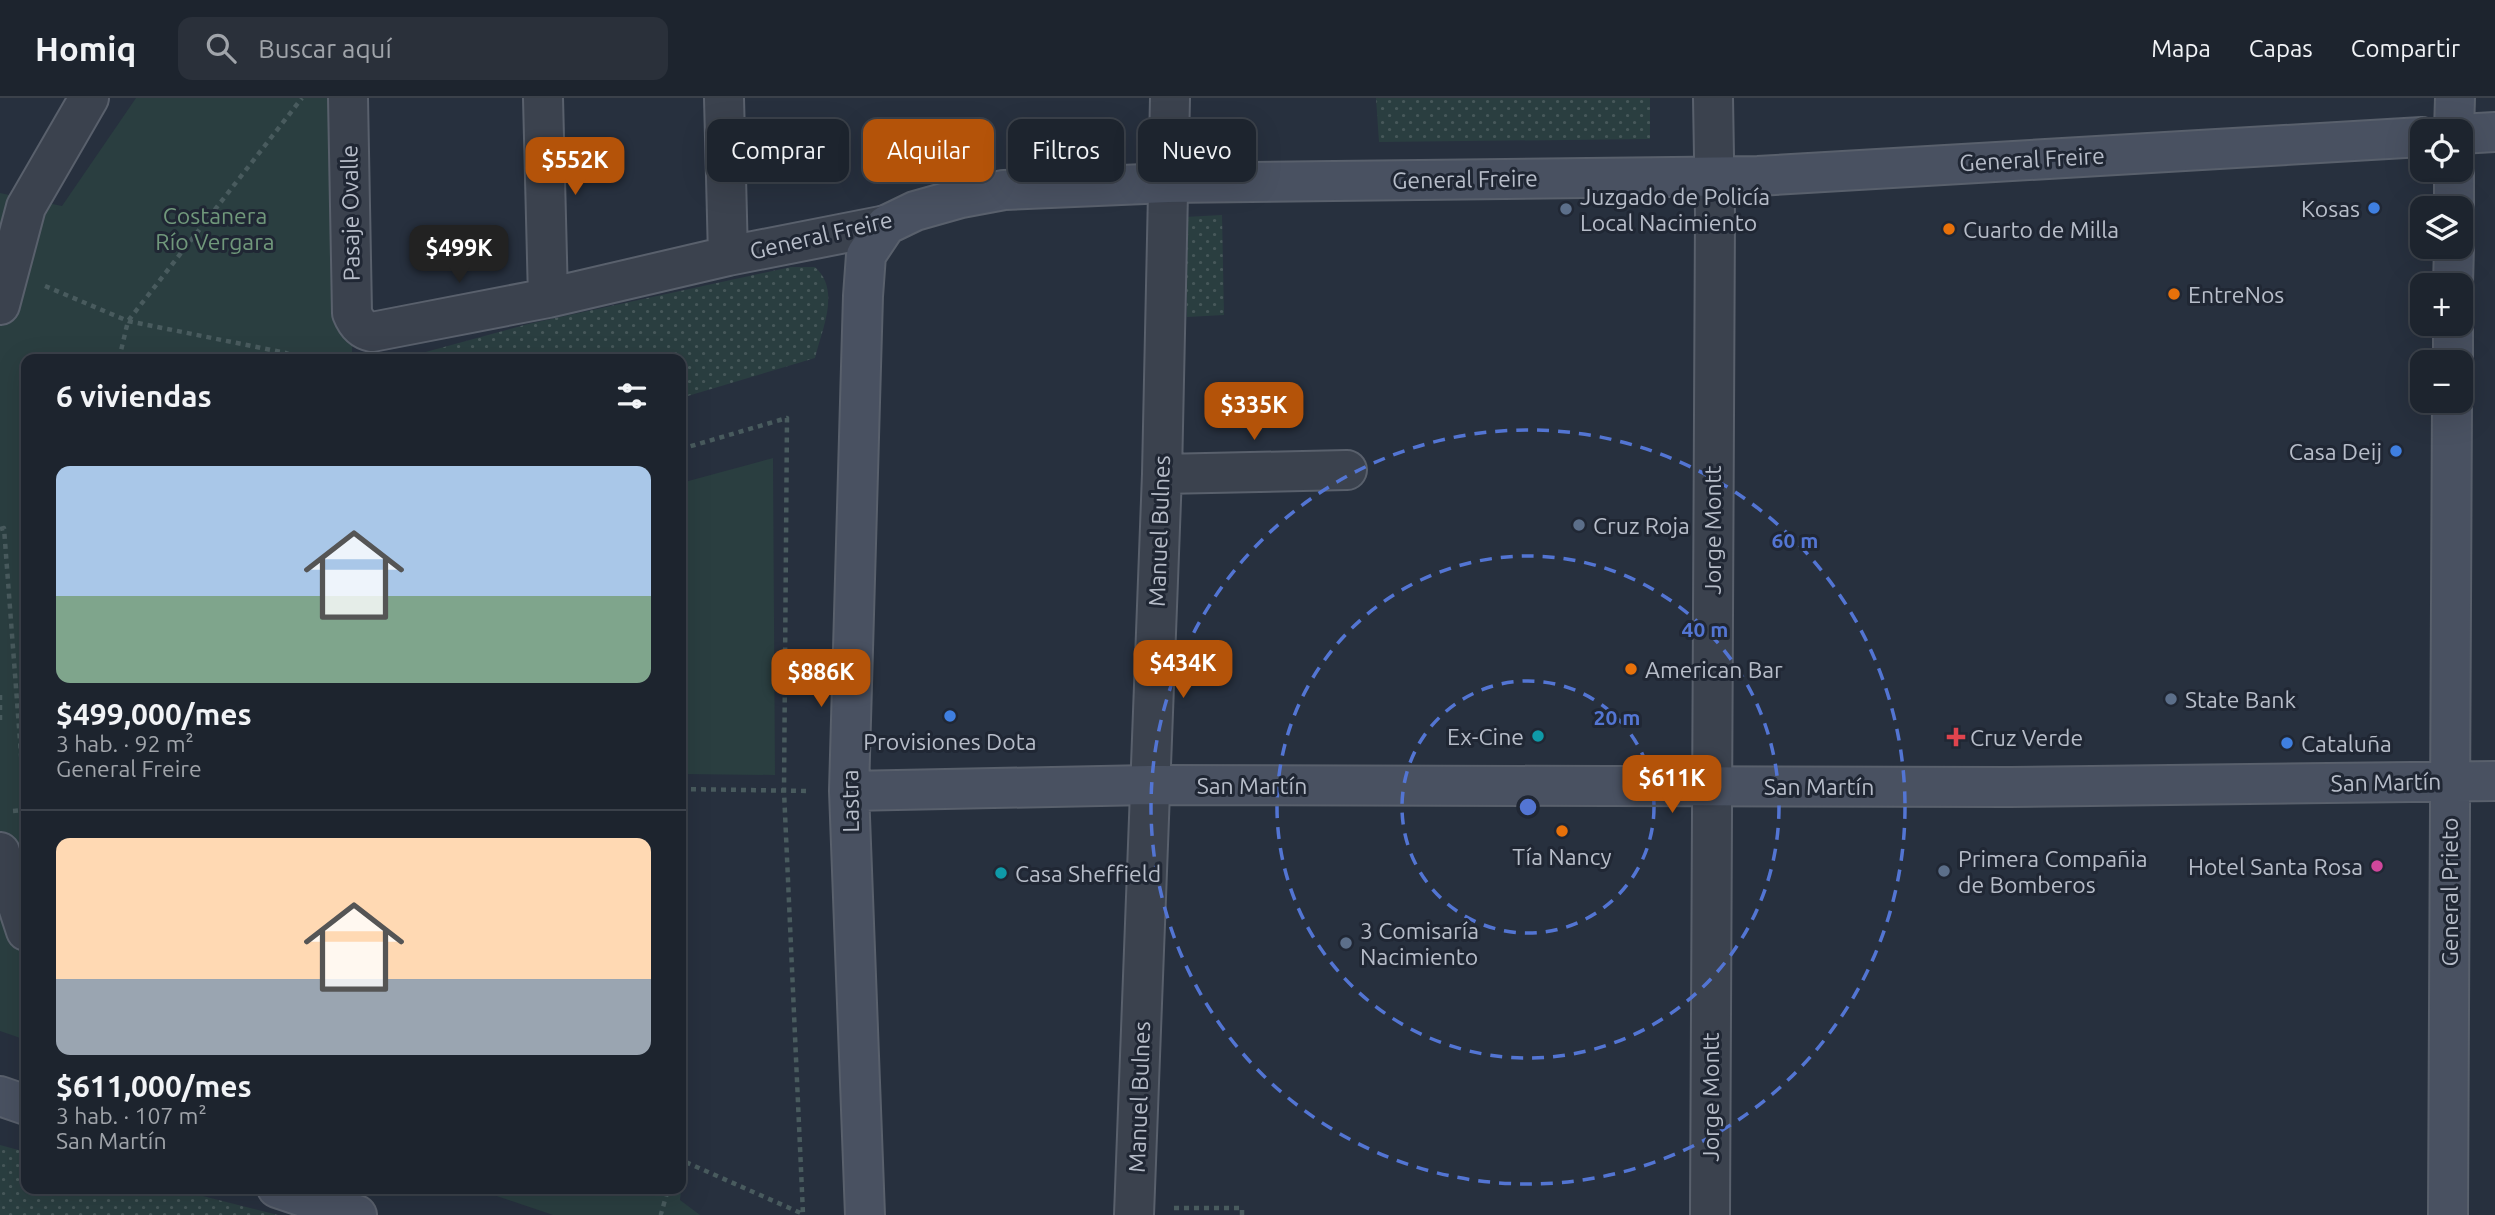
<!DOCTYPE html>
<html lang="es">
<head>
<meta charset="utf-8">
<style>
	:root { --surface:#1d242e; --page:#2a303a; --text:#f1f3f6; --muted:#a0a4aa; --line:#3b414a; --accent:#b45309 }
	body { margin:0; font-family:Ubuntu,sans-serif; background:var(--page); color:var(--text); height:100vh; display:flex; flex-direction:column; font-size:26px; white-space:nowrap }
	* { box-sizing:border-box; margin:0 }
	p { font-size:23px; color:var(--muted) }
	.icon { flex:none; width:38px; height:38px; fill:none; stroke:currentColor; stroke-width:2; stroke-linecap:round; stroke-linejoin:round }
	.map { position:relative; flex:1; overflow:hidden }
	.sheet { position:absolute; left:21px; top:256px; width:665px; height:840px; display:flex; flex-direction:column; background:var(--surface); border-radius:14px; box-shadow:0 7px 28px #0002,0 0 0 2px var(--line) }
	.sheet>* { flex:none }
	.hud { position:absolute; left:707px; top:21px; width:665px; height:63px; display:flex; gap:14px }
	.tools { position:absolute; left:2410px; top:21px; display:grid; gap:14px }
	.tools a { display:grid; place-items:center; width:63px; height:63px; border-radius:14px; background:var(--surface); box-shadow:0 7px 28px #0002,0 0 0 2px var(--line); font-size:35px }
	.price { position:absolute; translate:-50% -60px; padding:0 16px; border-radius:14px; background:var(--accent); color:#fff; font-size:23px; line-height:46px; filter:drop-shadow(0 2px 4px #0008) }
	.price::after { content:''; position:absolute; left:50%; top:42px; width:21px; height:16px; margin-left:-10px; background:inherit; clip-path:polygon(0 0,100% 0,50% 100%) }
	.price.active { background:#222; color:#fff }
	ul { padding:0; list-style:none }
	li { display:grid; align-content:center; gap:14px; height:371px; padding:0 35px }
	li+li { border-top:2px solid var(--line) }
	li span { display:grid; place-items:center; height:217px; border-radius:14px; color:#555 }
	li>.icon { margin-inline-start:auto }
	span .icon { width:126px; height:126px; fill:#fffc; stroke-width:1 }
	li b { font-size:30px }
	h2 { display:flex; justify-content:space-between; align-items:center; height:84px; padding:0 35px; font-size:30px }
	.pill { padding:0 24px; border-radius:14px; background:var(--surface); box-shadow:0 7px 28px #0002,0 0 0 2px var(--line); font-size:24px; line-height:63px }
	.pill.active { background:var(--accent); color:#fff }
	header { display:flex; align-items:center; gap:42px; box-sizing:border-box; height:98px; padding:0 35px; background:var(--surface); border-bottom:2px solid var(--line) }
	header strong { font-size:33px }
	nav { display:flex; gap:38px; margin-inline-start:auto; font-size:24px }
	.search { width:490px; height:63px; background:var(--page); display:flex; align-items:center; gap:18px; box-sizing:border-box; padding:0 24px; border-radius:14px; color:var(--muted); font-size:26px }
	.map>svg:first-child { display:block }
	.grass { fill:url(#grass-dots) }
	.green { fill:#2a3e40 }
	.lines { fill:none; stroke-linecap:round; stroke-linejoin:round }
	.street-casing { stroke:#59606c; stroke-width:42 }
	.secondary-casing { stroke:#59606c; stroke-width:42 }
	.path { stroke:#495b5e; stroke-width:4.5; stroke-dasharray:5 5; stroke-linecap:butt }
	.street { stroke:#3b424e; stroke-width:38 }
	.secondary { stroke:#495161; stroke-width:38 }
	.ring { fill:none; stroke:#5375d3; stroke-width:3.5; stroke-dasharray:12 9 }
	.shop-dot { fill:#3f7fe0; stroke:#202734; stroke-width:2.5 }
	.service-dot { fill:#5c6f8a; stroke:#202734; stroke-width:2.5 }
	.food-dot { fill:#e8710a; stroke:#202734; stroke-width:2.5 }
	.culture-dot { fill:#0f9aa8; stroke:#202734; stroke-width:2.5 }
	.health-dot { fill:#e0444e; stroke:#202734; stroke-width:2.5 }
	.hotel-dot { fill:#d1479c; stroke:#202734; stroke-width:2.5 }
	.labels { text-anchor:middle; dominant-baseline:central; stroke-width:6; stroke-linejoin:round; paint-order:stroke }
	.street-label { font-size:23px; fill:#b7bdc9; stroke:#202734 }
	.poi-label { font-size:23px; fill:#b7bdc9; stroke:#202734; text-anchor:start }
	.park-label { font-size:23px; fill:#70987b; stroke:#202734 }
	.centre { fill:#5375d3; stroke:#202734; stroke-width:3.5 }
	.ring-label { font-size:21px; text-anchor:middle; font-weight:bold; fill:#5375d3; stroke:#202734; stroke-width:6; stroke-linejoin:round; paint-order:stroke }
</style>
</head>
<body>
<header>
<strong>Homiq</strong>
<div class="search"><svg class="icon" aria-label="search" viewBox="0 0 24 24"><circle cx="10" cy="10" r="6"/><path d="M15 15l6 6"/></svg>Buscar aquí</div>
<nav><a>Mapa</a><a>Capas</a><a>Compartir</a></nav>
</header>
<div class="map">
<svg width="2495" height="1117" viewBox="0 0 2495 1117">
	<defs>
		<pattern id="grass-dots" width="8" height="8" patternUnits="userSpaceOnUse" patternTransform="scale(1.75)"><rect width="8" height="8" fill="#2a3e40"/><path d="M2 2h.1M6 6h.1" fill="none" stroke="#47585a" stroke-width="1.8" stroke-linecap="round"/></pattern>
	</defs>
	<rect width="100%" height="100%" fill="#27303e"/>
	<path class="grass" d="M1376 0H1650V41L1379 44Z
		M1222 117 1224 217 1187 219 1185 119Z
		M791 169H815C841 192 822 231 815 260L681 300V261H400L528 226Z
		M0 1047 26 1054V1090H171L278 1117H0Z"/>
	<path class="green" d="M136 0H347L354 31 352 261H26V942L0 933V95L62 108Z
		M773 360 775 677 681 676V385Z
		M681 1074 683 1075 680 1102 700 1117H553L473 1090H681Z"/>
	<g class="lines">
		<g class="street-casing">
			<path id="street" d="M348 0 352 215C356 225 361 232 372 234L548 200 728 158 886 127
				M543 0 548 200
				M724 0 728 158
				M0 207 26 109 89 0
				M1162 376 1347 372
				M0 754 26 833
				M1134 1117 1162 376 1170 0
				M1710 1117 1715 117 1713 0"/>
		</g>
		<g class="secondary-casing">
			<path id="secondary" d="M2454 33 2455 0
				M2460 36 2495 34
				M2454 110V72
				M2453 187 2454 149
				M2453 264V226
				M849 693 1149 687 2010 689 2495 683
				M0 998 26 1007
				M277 1090 357 1117
				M865 1117 849 693 863 198 866 157 886 127 915 113 961 100 1004 92 1168 85 1758 78 2422 39
				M2448 1117 2452 303"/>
		</g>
		<path class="path" d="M45 188 128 223 286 255 302 261
			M119 261 128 223 302 0
			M681 351 787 320 784 693 803 1116 681 1062
			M0 431 4 430 23 683 26 682
			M0 597V624
			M681 691 809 693
			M13 713 26 712
			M657 1090 667 1095 661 1116 663 1117
			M1174 1110H1242V1117"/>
		<use href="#street" class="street"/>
		<use href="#secondary" class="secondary"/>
	</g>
	<g class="ring">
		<circle cx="1528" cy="709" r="126"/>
		<circle cx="1528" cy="709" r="251"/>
		<circle cx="1528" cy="709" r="377"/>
	</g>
	<g class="shop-dot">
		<circle cx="2374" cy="110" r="7"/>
		<circle cx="2396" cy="353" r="7"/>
		<circle cx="950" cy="618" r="7"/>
		<circle cx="2287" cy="645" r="7"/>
	</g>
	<g class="service-dot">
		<circle cx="1566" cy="111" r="7"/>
		<circle cx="1579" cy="427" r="7"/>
		<circle cx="2171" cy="601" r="7"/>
		<circle cx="1944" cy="773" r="7"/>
		<circle cx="1346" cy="845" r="7"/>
	</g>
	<g class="food-dot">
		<circle cx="1949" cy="131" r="7"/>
		<circle cx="2174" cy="196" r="7"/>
		<circle cx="1631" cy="571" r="7"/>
		<circle cx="1562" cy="733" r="7"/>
	</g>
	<g class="culture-dot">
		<circle cx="1538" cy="638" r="7"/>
		<circle cx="1001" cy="775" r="7"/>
	</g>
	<path class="health-dot" d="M1952.5 628.5h7v7h7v7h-7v7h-7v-7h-7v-7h7z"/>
	<circle class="hotel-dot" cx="2377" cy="768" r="7"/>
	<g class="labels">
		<g class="street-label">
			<text transform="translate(2032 61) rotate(-3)">General Freire</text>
			<text transform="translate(1465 81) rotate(-1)">General Freire</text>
			<text transform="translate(350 115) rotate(-91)">Pasaje Ovalle</text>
			<text transform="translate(821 137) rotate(-13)">General Freire</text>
			<text transform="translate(1712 432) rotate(-90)">Jorge Montt</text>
			<text transform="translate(1159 433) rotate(-88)">Manuel Bulnes</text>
			<text transform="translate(2386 684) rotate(-1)">San Martín</text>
			<text x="1252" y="687">San Martín</text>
			<text x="1819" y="688">San Martín</text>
			<text transform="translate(850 703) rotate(-91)">Lastra</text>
			<text transform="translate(2449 794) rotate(-90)">General Prieto</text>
			<text transform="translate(1139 999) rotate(-88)">Manuel Bulnes</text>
			<text transform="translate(1710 999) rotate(-90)">Jorge Montt</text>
		</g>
		<g class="poi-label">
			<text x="1580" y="98">Juzgado de Policía<tspan x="1580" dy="26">Local Nacimiento</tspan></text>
			<text x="2360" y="110" text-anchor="end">Kosas</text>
			<text x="1963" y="131">Cuarto de Milla</text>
			<text x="2188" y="196">EntreNos</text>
			<text x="2382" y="353" text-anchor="end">Casa Deij</text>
			<text x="1593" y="427">Cruz Roja</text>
			<text x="1645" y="571">American Bar</text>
			<text x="2185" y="601">State Bank</text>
			<text x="1524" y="638" text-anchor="end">Ex-Cine</text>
			<text x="1970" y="639">Cruz Verde</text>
			<text x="950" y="643" text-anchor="middle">Provisiones Dota</text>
			<text x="2301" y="645">Cataluña</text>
			<text x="1562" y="758" text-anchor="middle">Tía Nancy</text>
			<text x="1958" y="760">Primera Compañia<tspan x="1958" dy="26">de Bomberos</tspan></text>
			<text x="2363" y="768" text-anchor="end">Hotel Santa Rosa</text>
			<text x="1015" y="775">Casa Sheffield</text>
			<text x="1360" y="832">3 Comisaría<tspan x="1360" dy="26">Nacimiento</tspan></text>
		</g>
		<g class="park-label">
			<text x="215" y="117">Costanera<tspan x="215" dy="26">Río Vergara</tspan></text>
		</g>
	</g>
	<circle cx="1528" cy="709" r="10" class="centre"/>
	<g class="ring-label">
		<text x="1795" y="450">60 m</text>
		<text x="1705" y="539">40 m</text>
		<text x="1617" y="627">20 m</text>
	</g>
</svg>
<div class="tools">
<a><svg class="icon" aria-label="locate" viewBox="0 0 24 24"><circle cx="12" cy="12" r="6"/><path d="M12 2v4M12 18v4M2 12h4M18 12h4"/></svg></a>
<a><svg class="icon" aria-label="layers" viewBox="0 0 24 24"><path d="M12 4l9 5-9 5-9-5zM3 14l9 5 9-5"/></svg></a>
<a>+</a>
<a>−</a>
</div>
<b class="price" style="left:575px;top:99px">$552K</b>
<b class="price active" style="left:459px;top:187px">$499K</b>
<b class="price" style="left:1254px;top:344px">$335K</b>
<b class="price" style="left:1183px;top:602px">$434K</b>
<b class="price" style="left:821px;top:611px">$886K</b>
<b class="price" style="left:1672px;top:717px">$611K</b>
<div class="hud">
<a class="pill">Comprar</a>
<a class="pill active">Alquilar</a>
<a class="pill">Filtros</a>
<a class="pill">Nuevo</a>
</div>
<section class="sheet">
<h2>6 viviendas<svg class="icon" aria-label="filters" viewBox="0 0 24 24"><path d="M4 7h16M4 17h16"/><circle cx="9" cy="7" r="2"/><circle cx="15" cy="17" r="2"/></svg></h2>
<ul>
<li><span style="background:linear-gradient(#a9c7e8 60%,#7fa58c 0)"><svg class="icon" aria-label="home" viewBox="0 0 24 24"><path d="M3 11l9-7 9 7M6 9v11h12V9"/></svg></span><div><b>$499,000/mes</b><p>3 hab. · 92 m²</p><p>General Freire</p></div></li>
<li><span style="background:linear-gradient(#ffd9b3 65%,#9aa5b1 0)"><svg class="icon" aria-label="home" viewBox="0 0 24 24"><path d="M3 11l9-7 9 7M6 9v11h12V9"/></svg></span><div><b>$611,000/mes</b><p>3 hab. · 107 m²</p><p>San Martín</p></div></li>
</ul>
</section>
</div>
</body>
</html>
